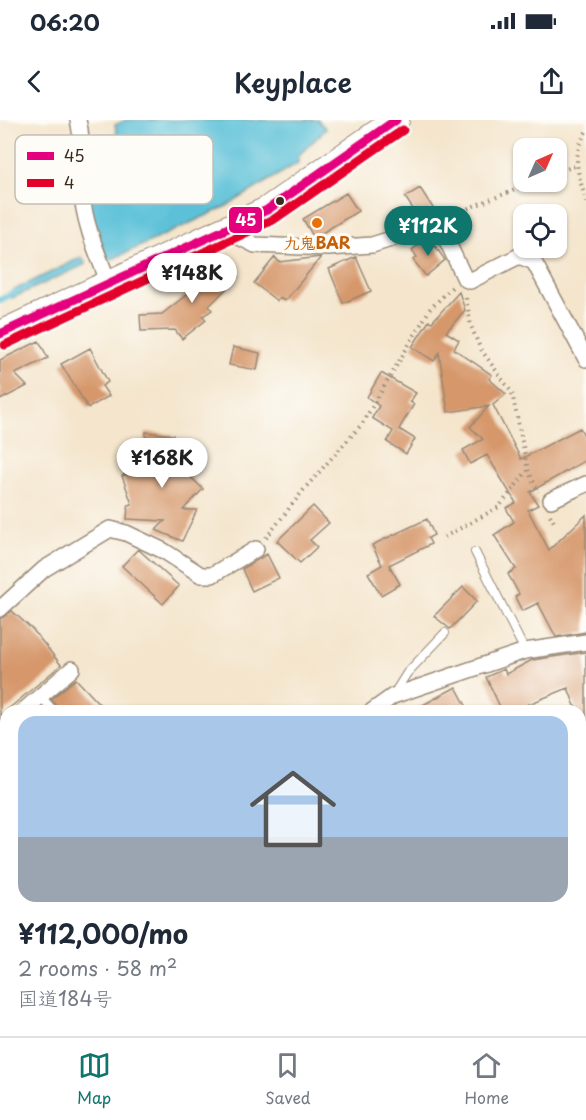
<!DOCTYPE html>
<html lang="en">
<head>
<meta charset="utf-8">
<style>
	:root { --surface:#fff; --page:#f2f2f3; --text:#1f2937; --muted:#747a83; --line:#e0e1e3; --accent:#0f766e }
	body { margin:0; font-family:"Playpen Sans","Klee One",sans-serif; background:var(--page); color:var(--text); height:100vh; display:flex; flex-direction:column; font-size:22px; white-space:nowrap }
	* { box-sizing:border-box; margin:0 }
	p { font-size:20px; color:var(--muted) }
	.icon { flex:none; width:33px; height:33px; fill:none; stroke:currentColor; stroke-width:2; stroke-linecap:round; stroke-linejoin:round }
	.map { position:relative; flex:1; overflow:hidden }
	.details { position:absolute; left:0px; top:585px; width:586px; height:332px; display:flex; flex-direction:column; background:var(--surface); border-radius:18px 18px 0 0; box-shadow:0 2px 4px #0004 }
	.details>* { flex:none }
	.needle { width:39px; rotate:45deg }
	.tools { position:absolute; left:513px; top:18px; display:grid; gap:12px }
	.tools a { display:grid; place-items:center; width:54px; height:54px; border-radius:12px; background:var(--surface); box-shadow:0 2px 4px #0004; font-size:30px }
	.price { position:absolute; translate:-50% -51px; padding:0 14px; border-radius:21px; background:#fff; color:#222; font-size:20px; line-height:39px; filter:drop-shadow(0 2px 3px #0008) }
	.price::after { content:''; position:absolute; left:50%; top:36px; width:18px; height:14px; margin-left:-9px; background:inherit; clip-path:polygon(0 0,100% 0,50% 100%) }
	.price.current { background:var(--accent); color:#fff }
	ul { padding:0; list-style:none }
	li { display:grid; align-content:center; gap:12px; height:318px; padding:0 18px }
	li+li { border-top:2px solid var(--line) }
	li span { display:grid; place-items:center; height:186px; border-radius:18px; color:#555 }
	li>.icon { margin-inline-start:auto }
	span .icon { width:108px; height:108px; fill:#fffc; stroke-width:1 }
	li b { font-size:26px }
	.status { display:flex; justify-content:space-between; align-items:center; height:42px; padding:0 30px; background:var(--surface); direction:ltr }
	.status svg { height:16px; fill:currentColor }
	header { display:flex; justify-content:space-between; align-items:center; height:78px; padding:0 18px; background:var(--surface); font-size:27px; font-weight:600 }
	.tabs { display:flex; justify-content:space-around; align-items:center; height:84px; border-top:2px solid var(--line); background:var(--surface); font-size:16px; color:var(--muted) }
	.tabs a { display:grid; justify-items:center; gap:3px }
	.tabs .current { color:var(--accent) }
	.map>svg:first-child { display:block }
	.green { fill:#78c98b; stroke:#5a7a54; stroke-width:1.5 }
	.water { fill:#5bc1d8; stroke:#4b767b; stroke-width:1.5 }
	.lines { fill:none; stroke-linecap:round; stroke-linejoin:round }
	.stream { stroke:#5bc1d8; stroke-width:6 }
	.building { fill:#d6976b }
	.service-casing { stroke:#988875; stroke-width:10 }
	.minor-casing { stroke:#988875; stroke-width:18 }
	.trunk-casing { stroke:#988875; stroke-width:28 }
	.path { stroke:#988875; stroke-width:4; stroke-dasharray:1.5 4.5; stroke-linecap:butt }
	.service { stroke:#fff; stroke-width:8 }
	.minor { stroke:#fff; stroke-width:15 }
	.trunk { stroke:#fff; stroke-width:26 }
	.bus-1-casing { stroke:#fdfcf7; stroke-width:14 }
	.bus-2-casing { stroke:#fdfcf7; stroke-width:14 }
	.bus-1 { stroke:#e5007d; stroke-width:9 }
	.bus-2 { stroke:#e4002b; stroke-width:9 }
	.bus-dot { fill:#3b2a1e; stroke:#fdfcf7; stroke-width:2 }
	.food-dot { fill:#e8710a; stroke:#fdfcf7; stroke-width:2 }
	.labels { text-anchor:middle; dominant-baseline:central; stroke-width:6; stroke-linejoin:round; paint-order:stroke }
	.food-label { font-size:16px; font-weight:bold; fill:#c56008; stroke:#fdfcf7 }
	.key { fill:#fdfcf7; stroke:#c3bdb6; stroke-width:1.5 }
	.key-label { font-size:16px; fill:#3b2a1e }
	.line-badge { stroke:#fdfcf7; stroke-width:2 }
	.badge-label { font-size:16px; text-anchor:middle; font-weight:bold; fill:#fff }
</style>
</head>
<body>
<div class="status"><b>06:20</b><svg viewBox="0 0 49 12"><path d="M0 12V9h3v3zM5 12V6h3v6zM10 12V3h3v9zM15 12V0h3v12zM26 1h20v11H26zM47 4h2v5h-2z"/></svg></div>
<header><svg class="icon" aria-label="back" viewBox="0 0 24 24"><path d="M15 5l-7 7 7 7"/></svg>Keyplace<svg class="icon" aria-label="share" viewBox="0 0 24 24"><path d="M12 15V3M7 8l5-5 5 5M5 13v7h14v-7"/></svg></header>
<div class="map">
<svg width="586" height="916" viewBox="0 0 586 916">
	<rect width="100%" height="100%" fill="#fdfcf7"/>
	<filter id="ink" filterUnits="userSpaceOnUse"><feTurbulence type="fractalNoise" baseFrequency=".0167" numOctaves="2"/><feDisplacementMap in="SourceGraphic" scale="12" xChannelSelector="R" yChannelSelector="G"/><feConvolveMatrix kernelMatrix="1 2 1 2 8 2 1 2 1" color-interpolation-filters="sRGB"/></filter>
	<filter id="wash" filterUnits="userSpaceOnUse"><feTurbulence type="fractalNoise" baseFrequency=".008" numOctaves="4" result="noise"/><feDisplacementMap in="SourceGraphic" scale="24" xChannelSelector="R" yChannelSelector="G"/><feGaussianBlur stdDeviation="1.35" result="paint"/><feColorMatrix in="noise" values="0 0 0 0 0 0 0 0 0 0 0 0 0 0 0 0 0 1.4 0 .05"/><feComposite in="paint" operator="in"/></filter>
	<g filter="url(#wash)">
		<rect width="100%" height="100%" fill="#f4e5cc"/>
		<path class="green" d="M334 910 389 911 394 916H333Z"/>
		<path class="water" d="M126 0H318L326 9 298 36 299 42 227 86 108 141 88 94 87 32 89 22 98 25 117 15 115 5Z
			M82 137 86 144 12 178 8 173Z"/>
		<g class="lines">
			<path class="stream" d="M0 180 16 172"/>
		</g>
		<g id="blocks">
			<path class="building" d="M420 68 433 88 419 98 405 77Z
				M346 73 358 91 314 118 303 99Z
				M429 117 445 140 426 156 413 140 417 137 412 130Z
				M275 137 279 142 321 137 285 181 280 177 277 181 254 163Z
				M356 137 371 171 343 183 329 149Z
				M219 139 238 157 209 186 212 190 203 196 206 200 182 219 175 210 141 211 140 195 162 194 199 165 197 163Z
				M459 172 465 190 446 212 459 220 454 229 492 255 489 259 506 274 493 285 521 339 580 308 586 319V340L530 372 538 385 528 390 549 430 586 395V512L556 517 538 483 522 491 515 477 519 474 508 454 516 449 494 415 514 402 506 388 516 383 487 335 470 344 463 330 483 319 470 307 489 286 448 292 439 233 434 241 412 227 429 201 432 202Z
				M39 221 48 238 15 254 27 266 0 280V240Z
				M233 227 260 233 257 250 229 245Z
				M90 228 108 262 102 266 109 276 88 288 61 244Z
				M381 253 416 273 410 282 414 284 399 309 415 319 406 334 387 322 393 311 372 298 379 286 367 277Z
				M146 312 173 315 170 337 203 369 183 390H197L182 421 156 410 165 401 127 399 128 385 132 384 122 356 146 347 138 339 144 332Z
				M313 386 329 403 310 420 317 427 300 443 277 421Z
				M427 399 434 415 428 418 431 424 389 445 400 464 381 475 368 453 382 445 372 425Z
				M138 429 179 466 163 484 122 446Z
				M267 434 279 458 252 471 242 449Z
				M463 467 477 481 450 509 434 496Z
				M12 491 33 510 61 545 0 596V499Z
				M586 532V608L584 609 580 591H577L568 568 512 591H502L486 557 504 549 506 554 532 540Z
				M76 559 106 591H61L51 579Z
				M456 567 469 591H412Z"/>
		</g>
	</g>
	<g filter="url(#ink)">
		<use href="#blocks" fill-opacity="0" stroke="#988875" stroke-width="1.5"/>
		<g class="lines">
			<g class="service-casing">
				<path id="service" d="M475 432 525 531
					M394 574 407 553 445 513
					M40 576 54 591
					M580 869 586 864"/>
			</g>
			<g class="minor-casing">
				<path id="minor" d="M78 0C84 21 79 43 81 65 83 101 96 131 109 163
					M225 110 255 125 328 128 372 125 439 104 465 159 470 161 519 136 534 142 586 239
					M551 380 586 364
					M0 489 44 449 110 409 126 413 164 431 201 455H212L256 429
					M23 591 72 549
					M372 591 393 576 525 531 586 522
					M0 610 6 605
					M580 620 586 618
					M0 653 6 662
					M0 749 6 752
					M0 785 6 777
					M0 909 8 916
					M127 910 130 916"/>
			</g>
			<g class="trunk-casing">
				<path id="trunk" d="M0 214 267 90 396 0"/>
			</g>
			<path class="path" d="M586 12C570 38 579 54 586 82
				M556 53 577 45
				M451 95 535 62
				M466 178 471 206 480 228 512 273 528 350 538 372
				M550 395 555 404
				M444 417 499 387 527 351
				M266 418 305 368 362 304 430 189 452 167"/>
			<use href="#service" class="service"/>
			<use href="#minor" class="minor"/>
			<use href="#trunk" class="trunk"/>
			<g class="bus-1-casing">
				<path id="bus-1" d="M0 214 267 90 396 0"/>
			</g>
			<g class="bus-2-casing">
				<path id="bus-2" d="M5 225 273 100 403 10"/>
			</g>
			<use href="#bus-1" class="bus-1"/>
			<use href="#bus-2" class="bus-2"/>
		</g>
	</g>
	<circle class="bus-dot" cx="280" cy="81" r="5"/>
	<circle class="food-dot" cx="317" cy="103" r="6"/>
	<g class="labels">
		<g class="food-label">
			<text x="317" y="122">九鬼BAR</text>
		</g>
	</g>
	<rect x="15" y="15" width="198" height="69" rx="9" class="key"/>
	<rect x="27" y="32" width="27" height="8" fill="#e5007d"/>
	<rect x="27" y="59" width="27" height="8" fill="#e4002b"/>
	<g class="key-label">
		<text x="64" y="42">45</text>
		<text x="64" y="69">4</text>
	</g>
	<rect class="line-badge" x="228" y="86" width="35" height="28" rx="6" fill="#e5007d"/>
	<g class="badge-label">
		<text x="246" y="106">45</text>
	</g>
</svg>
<div class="tools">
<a><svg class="needle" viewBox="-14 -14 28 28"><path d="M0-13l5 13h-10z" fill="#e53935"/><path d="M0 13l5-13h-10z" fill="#747a83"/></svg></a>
<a><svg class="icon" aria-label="locate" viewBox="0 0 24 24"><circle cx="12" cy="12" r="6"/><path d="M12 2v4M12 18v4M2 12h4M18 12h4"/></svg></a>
</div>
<b class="price current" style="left:428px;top:137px">¥112K</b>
<b class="price" style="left:192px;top:184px">¥148K</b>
<b class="price" style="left:162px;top:369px">¥168K</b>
<section class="details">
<ul>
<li><span style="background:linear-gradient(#a9c7e8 65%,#9aa5b1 0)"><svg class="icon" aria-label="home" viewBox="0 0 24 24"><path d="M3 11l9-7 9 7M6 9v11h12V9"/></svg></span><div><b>¥112,000/mo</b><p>2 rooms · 58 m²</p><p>国道184号</p></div></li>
</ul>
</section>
</div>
<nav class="tabs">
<a class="current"><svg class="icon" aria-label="map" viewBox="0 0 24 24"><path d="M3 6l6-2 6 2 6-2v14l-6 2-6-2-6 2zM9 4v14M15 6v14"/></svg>Map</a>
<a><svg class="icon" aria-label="saved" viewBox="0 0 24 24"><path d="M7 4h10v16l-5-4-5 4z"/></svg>Saved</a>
<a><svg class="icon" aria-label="home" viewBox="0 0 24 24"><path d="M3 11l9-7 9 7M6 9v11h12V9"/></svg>Home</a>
</nav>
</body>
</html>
